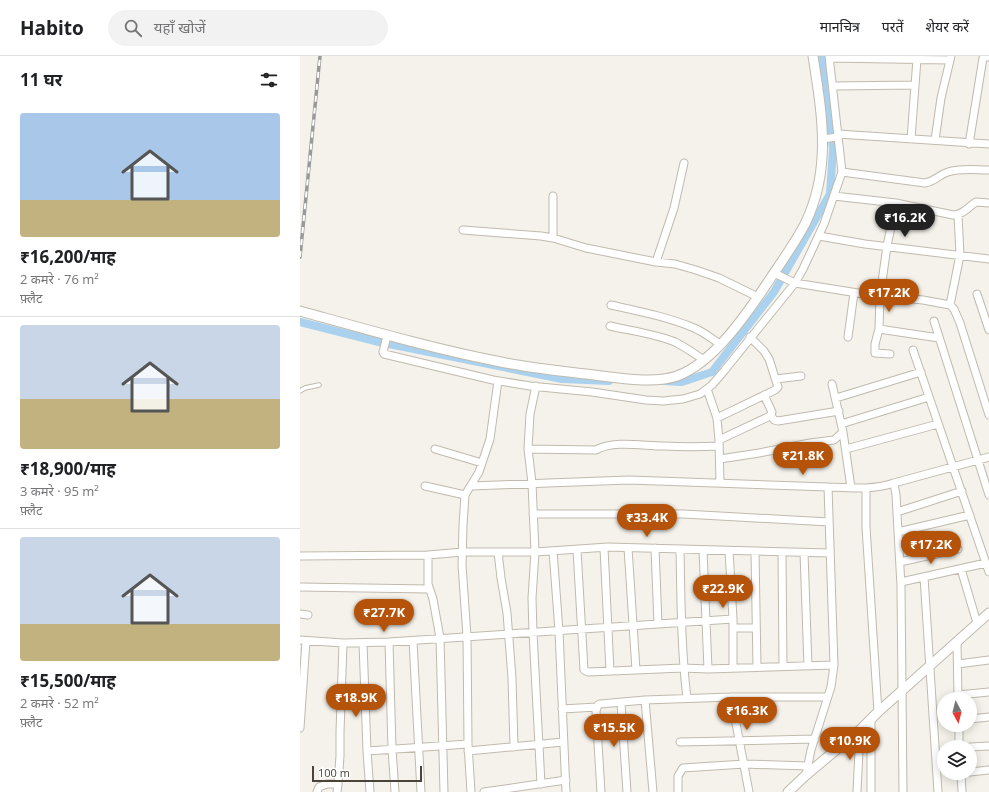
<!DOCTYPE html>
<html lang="hi">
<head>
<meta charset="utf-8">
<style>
	:root { --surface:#fff; --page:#f2f2f2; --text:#202124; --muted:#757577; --line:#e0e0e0; --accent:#b45309 }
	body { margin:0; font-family:"Open Sans","Noto Sans Devanagari",sans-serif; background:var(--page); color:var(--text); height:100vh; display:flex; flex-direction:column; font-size:15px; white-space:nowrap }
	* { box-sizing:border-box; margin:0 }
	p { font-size:13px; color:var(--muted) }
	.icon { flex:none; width:22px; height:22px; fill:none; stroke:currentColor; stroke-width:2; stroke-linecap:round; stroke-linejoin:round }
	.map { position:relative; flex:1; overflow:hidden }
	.sheet { display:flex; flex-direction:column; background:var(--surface); width:300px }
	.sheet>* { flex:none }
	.needle { width:26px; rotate:173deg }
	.fabs { position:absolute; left:637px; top:636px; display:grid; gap:8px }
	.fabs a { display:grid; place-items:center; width:40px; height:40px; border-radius:50%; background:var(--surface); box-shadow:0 2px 10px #0003; font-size:20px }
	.scale { position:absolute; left:12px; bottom:10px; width:110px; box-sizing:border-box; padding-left:4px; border:2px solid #494339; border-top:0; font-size:11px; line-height:14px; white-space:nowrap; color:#494339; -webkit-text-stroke:3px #fff; paint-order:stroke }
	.price { position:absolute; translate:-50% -34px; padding:0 9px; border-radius:14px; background:var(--accent); color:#fff; font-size:13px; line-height:26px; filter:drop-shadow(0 1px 2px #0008) }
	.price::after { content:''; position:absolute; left:50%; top:24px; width:12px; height:9px; margin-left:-6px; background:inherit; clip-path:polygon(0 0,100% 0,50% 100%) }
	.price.on { background:#222; color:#fff }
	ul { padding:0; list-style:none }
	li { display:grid; align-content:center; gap:8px; height:212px; padding:0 20px }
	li+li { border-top:1px solid var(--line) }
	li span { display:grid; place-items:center; height:124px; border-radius:4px; color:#555 }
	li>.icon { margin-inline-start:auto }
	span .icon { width:72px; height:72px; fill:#fffc; stroke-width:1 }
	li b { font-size:17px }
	h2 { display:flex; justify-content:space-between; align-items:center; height:48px; padding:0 20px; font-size:17px }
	header { display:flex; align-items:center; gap:24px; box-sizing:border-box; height:56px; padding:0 20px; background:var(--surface); border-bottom:1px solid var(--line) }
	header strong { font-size:19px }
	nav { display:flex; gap:22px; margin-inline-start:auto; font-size:14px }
	.search { width:280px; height:36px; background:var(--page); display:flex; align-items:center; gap:10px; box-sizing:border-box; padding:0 14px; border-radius:22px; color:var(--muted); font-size:15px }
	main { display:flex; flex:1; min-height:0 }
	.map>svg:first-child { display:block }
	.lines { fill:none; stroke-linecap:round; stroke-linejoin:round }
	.canal { stroke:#aad2ee; stroke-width:8 }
	.service-casing { stroke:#c0baae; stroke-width:5.5 }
	.minor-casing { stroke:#c0baae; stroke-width:9 }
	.tertiary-casing { stroke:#c0baae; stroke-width:11 }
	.service { stroke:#fff; stroke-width:3.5 }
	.minor { stroke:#fff; stroke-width:7 }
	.tertiary { stroke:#fff; stroke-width:9 }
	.rail-casing { stroke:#999; stroke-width:3.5 }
	.rail { stroke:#fff; stroke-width:2; stroke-dasharray:6; stroke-linecap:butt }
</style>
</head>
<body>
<header>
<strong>Habito</strong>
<div class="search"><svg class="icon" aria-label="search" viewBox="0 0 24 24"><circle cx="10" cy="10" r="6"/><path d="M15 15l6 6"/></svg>यहाँ खोजें</div>
<nav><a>मानचित्र</a><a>परतें</a><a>शेयर करें</a></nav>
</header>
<main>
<section class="sheet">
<h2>11 घर<svg class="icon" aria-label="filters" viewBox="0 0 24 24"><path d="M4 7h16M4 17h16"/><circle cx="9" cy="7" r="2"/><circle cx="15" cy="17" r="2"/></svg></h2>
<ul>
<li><span style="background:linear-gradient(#a9c7e8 70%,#c2b280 0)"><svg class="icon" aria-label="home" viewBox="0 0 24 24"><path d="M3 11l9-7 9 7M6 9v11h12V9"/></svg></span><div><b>₹16,200/माह</b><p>2 कमरे · 76 m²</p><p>फ़्लैट</p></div></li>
<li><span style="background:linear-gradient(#c9d6e8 60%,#c2b280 0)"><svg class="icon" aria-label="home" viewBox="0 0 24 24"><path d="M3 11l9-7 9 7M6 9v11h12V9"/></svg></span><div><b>₹18,900/माह</b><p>3 कमरे · 95 m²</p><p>फ़्लैट</p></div></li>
<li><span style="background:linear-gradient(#c9d6e8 70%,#c2b280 0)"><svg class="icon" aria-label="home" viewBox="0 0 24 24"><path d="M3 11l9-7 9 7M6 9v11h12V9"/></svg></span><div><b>₹15,500/माह</b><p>2 कमरे · 52 m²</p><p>फ़्लैट</p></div></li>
</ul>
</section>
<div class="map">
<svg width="689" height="736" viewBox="0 0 689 736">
	<rect width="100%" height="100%" fill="#f5f2eb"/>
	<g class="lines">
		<path class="canal" d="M0 266 79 286 262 323 309 325
			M363 325 382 326 412 316 474 236 530 138 533 93 522 0"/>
		<g class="service-casing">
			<path id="service" d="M0 335 5 332 19 329"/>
		</g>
		<g class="minor-casing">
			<path id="minor" d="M530 2 650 4
				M533 30 615 29
				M538 78 689 88
				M522 83 538 81
				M611 83 617 3
				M635 84 641 42 651 0
				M669 88 683 2 684 1H689
				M542 116 625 127C636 125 638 119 648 116 660 112 676 114 689 114
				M534 140 596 147 653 159C663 159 668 151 676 146L689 147
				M163 174 241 180 253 182 286 192 356 206 375 208 396 214 419 222 458 241
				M519 180 565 188 689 203
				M253 182V140
				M356 206 374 152 384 107
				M474 217 495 227 564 238 623 244 650 249 654 253 660 267 689 359
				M677 238 689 274
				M311 249C338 255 368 261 394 272 404 276 412 283 420 288
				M650 249 660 199 658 159
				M634 265 689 439
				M310 270C332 275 355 278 375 286 385 291 395 298 404 304
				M579 273 639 282
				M87 280 83 296 84 298 193 324 230 330 292 336 346 344 363 345 383 343 400 338 412 329 424 315 495 227 503 213 524 168 542 116 529 0
				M548 281 554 237
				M613 294 689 516
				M590 298 575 297V288L579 273 580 240 587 190 596 147
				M476 323 501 320
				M532 328 543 376 551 432
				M236 330 230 358 228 393 232 427 235 496 232 542 233 577 241 728
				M407 333 417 362 419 384 420 427
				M536 342 621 316
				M471 359 474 364 478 365 539 355
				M417 362 475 334 478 331 469 303 464 295 450 281
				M541 368 629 341
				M419 384 470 360 472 356 464 339
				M135 393 182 407
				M228 393 296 394C314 384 343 390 363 390 382 391 401 391 419 390
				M546 393 638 368
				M420 403 459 397 510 387 534 384 543 376
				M594 427 689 401
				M125 430 165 439
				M171 430 329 424 528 431 534 609 531 631 511 694 506 719
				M528 431C551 432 573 434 594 427L596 439 601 530 603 736
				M566 432V471L578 656
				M597 456 662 435
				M233 458H384L529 466
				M598 476 670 459
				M304 492 310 615
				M328 492 336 614
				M355 492 358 568
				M380 493C381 543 381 593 387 642
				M277 494 284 614 288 616 383 612 408 613
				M403 494 408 613 534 609
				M253 495 259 575 266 736
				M429 495 433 563V612
				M198 496 201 522 207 557 212 622 214 691
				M455 496 457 611
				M482 496 483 610
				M504 497 508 610
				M128 499V528L133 543 140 582 144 736
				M0 500 128 499 163 496H235L308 491 530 497
				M600 506 658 493
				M661 513 677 567
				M624 521 638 736
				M601 526 686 507
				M0 531 129 533
				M0 558 8 559
				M433 572H456
				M0 584 43 587 89 586 433 563
				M113 585 121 736
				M657 585 658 643
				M89 586 92 693 95 736
				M63 587 67 695 70 736
				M658 608 689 604
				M658 639 689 636
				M431 641 449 736
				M345 644 353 736
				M321 647 327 736
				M262 653 297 651
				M670 663 689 661
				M571 664V736
				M659 669V691
				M0 672 6 585
				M380 686 515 683
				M670 691 689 690
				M67 695 168 688
				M168 695 263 686
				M670 716 689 714
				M661 717 662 736
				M38 728 40 700V676L43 587
				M17 736 19 731 27 728H38L37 736
				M171 736 168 688 167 580 162 509 163 469 165 439 179 416 190 383 198 325
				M184 736 266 724
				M301 736 296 655 298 649 300 648 345 644 431 641H527
				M378 736V720L383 712 444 708 508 710
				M557 736 560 674"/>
		</g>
		<g class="tertiary-casing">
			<path id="tertiary" d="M0 255C65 273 130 292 196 305 228 312 261 315 294 319 316 322 355 328 377 320 414 307 449 255 470 223 482 205 495 187 505 168 532 113 522 58 513 0
				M488 736 506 719 560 674 578 656 689 557"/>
		</g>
		<use href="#service" class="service"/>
		<use href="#minor" class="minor"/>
		<use href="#tertiary" class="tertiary"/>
		<g class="rail-casing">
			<path id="rail" d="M0 201 20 0"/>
		</g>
		<use href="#rail" class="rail"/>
	</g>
</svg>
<div class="fabs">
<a><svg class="needle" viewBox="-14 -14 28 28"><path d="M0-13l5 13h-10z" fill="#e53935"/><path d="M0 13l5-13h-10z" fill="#757577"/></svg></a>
<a><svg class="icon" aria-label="layers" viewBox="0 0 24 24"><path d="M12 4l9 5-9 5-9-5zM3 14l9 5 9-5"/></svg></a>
</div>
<div class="scale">100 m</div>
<b class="price on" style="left:605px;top:182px">₹16.2K</b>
<b class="price" style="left:589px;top:257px">₹17.2K</b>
<b class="price" style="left:503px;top:420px">₹21.8K</b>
<b class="price" style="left:347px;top:482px">₹33.4K</b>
<b class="price" style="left:631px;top:509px">₹17.2K</b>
<b class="price" style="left:423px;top:553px">₹22.9K</b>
<b class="price" style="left:84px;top:577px">₹27.7K</b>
<b class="price" style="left:56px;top:662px">₹18.9K</b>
<b class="price" style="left:447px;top:675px">₹16.3K</b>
<b class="price" style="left:314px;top:692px">₹15.5K</b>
<b class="price" style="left:550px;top:705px">₹10.9K</b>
</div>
</main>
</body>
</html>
